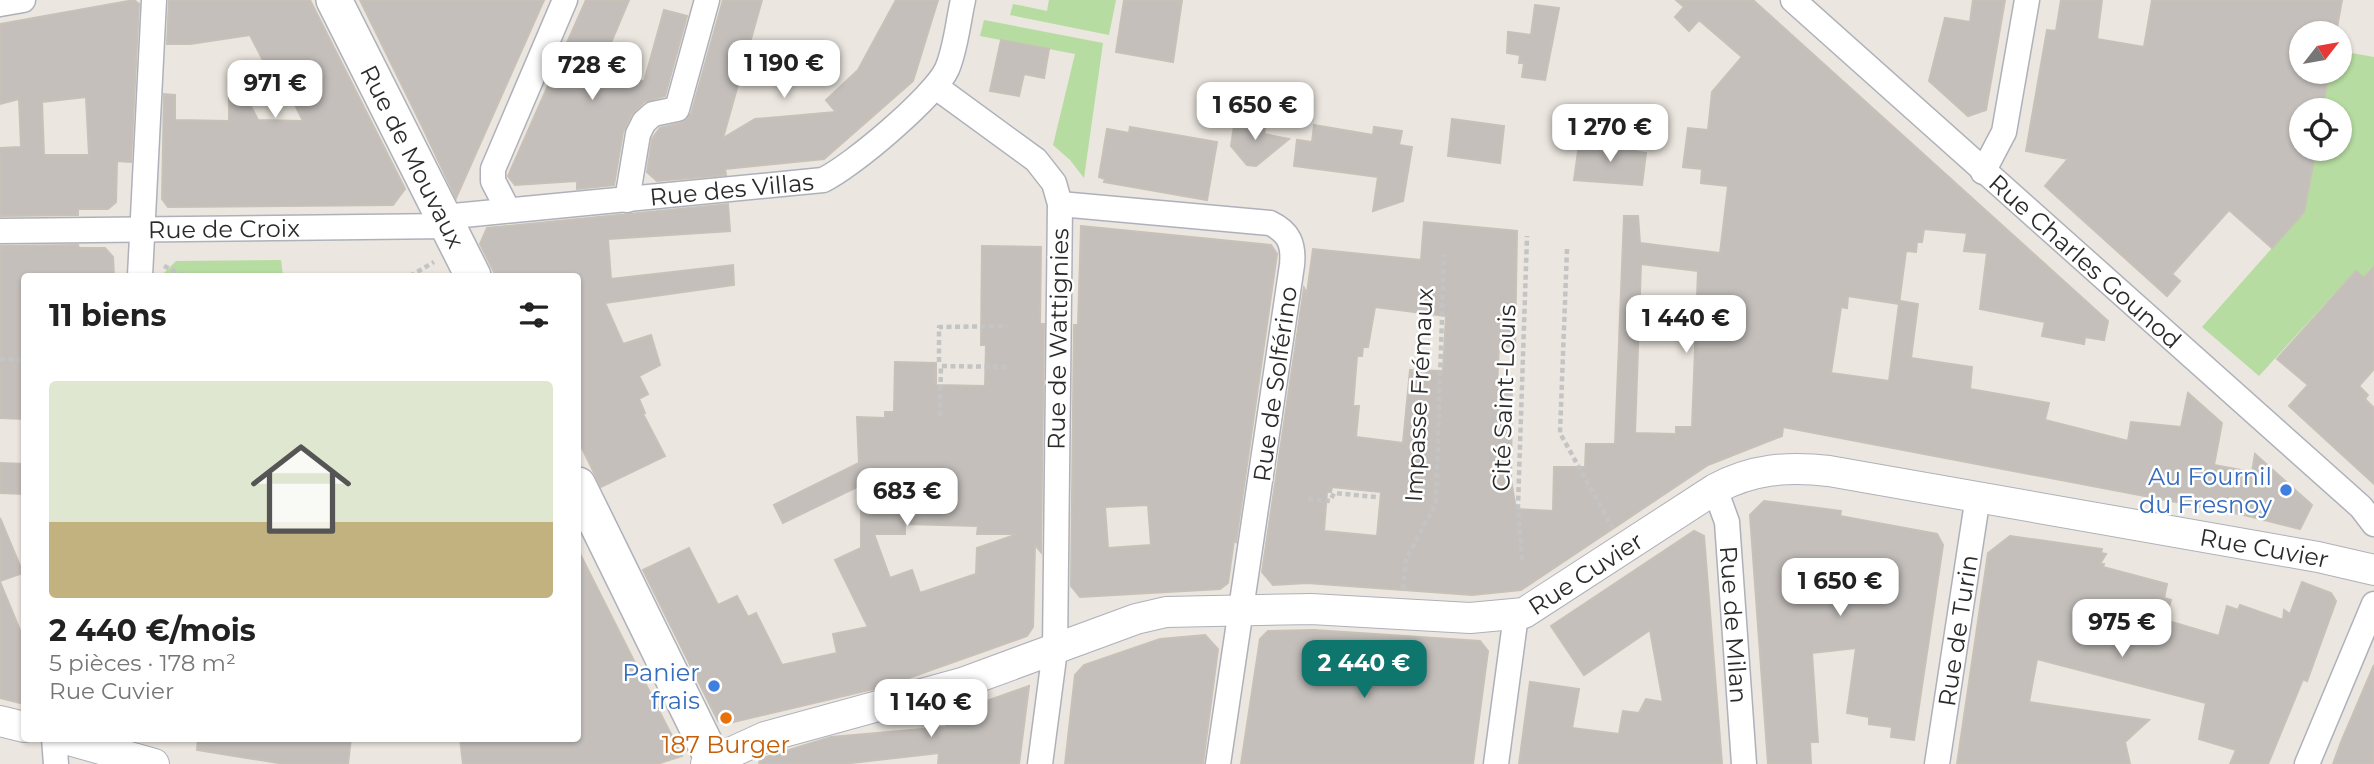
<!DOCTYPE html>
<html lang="fr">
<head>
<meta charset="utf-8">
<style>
	:root { --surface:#fff; --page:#f6f6f6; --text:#222; --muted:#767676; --accent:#0f766e }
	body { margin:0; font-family:Montserrat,sans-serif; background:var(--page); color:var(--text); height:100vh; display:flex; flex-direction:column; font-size:26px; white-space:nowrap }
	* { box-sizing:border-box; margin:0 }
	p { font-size:23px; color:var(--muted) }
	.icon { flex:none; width:38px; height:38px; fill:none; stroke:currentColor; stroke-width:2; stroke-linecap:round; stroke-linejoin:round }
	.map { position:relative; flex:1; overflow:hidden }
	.drawer { position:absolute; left:21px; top:273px; width:560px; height:469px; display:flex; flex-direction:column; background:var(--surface); border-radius:7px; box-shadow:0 2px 5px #0004 }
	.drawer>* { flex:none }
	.needle { width:46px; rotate:59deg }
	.fabs { position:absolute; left:2289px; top:21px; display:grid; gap:14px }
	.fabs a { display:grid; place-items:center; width:63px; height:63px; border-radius:50%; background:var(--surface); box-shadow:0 2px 5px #0004; font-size:35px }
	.price { position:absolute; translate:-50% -60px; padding:0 16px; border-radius:14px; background:#fff; color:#222; font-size:23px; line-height:46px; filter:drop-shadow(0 2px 4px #0008) }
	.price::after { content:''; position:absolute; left:50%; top:42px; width:21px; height:16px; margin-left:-10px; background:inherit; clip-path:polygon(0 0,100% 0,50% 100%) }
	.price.on { background:var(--accent); color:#fff }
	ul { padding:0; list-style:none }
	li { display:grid; align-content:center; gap:14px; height:371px; padding:0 28px }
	li span { display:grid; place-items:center; height:217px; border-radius:7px; color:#555 }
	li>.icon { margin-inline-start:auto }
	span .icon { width:126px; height:126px; fill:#fffc; stroke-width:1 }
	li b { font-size:30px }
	h2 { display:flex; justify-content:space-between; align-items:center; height:84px; padding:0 28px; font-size:30px }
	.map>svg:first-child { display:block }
	.green { fill:#b6dca1 }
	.building { fill:#c4bfbb; stroke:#c7c1b8; stroke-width:2; fill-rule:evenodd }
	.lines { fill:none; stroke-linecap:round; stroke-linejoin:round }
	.minor-casing { stroke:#afb1ba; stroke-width:27 }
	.tertiary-casing { stroke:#afb1ba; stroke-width:32 }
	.secondary-casing { stroke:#afb1ba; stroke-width:38 }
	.path { stroke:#c4c4c4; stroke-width:4.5; stroke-dasharray:5 3.5; stroke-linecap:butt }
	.minor { stroke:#fff; stroke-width:24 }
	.tertiary { stroke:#fff; stroke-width:30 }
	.secondary { stroke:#fff; stroke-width:35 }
	.shop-dot { fill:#3f7fe0; stroke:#fff; stroke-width:2.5 }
	.food-dot { fill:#e8710a; stroke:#fff; stroke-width:2.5 }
	.labels { text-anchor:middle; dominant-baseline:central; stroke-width:5; stroke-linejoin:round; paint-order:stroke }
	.street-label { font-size:24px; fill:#2b2b2b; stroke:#fff }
	.shop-label { font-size:24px; fill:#366cbe; stroke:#fff; text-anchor:end }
	.food-label { font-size:24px; fill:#c56008; stroke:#fff }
</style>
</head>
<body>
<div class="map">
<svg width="2374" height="764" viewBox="0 0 2374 764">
	<rect width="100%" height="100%" fill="#ebe6df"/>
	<path class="green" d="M1049 0H1116L1109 35 1010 15 1013 4 1047 11Z
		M984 20 1103 43 1084 178 1070 160 1053 145 1075 54 980 36Z
		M2340 51 2374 57V267L2364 278 2355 271 2259 376 2202 327 2304 212 2316 149H2340V110H2322L2329 72H2340Z
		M281 260 283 276H161L176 261Z"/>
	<path class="building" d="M134 0 139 4 131 162 117 161 116 202 108 209H78V215L0 216V148L21 147 19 99 0 104V24ZM86 97 89 155H44L42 102Z
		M169 0H310L405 189 393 205 168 207 162 199 164 94 175 95V120L229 121V97L244 93 258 120 303 121 279 72 271 76 250 35 190 44H167Z
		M360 0H544L456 198 422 126Z
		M586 0H629L602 64 644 82 664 10 687 16 665 96 644 102 631 115 623 132 614 185 577 189V181L515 185 508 176Z
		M723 0H762L723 138 755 119 836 112 826 100 858 70 896 0H938L913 81 824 159 725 169 726 175 657 181 647 172 652 139 660 128 681 123 691 114Z
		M1124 0H1182L1173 62 1116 52Z
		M1676 0H1753L2108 321 2104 340 2085 337 2084 344 2042 336 2045 322 1980 309 1987 253 1964 251 1967 233 1924 229 1922 242H1917L1916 252 1906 251 1899 304 1900 301 1918 304 1911 358 1972 367 1970 389 2049 403 2045 420 2128 441 2131 422 2181 427 2188 393 2222 423 2214 465 2252 472 2255 454 2312 505 2300 529 2244 515 1783 427 1782 436 1708 465 1521 590 1472 595 1307 583 1273 585 1262 572 1304 288 1307 293 1313 249 1421 260 1424 222 1517 231 1515 347 1499 345 1497 388H1512L1511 480 1516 509 1553 511 1554 467H1585L1586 444H1615L1624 216H1638L1640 243 1720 253 1728 186 1701 183 1702 169 1683 167 1688 128 1708 130 1712 92 1742 57 1699 20 1689 31 1675 17 1684 7ZM1641 264 1698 271 1692 427H1676V434L1635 433ZM1848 296 1899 304 1889 381 1831 373 1841 307 1847 308ZM1375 307 1446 316 1443 371 1410 370 1403 443 1356 437 1359 406H1353L1357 356H1362L1363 347H1368ZM1332 487 1381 492 1377 536 1324 531 1327 492H1331Z
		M1973 0H2005L1986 110 1968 116 1929 81 1945 18 1970 22Z
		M2061 0H2102L2097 39 2144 47 2152 0H2342L2336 33H2301V72H2329L2322 110H2301V149H2316L2304 212 2272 248 2229 210 2172 274 2180 281 2167 296 2045 186 2068 159 2026 151 2047 30 2056 31Z
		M1535 5 1559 8 1545 80 1522 77 1524 63H1519L1520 55 1507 53 1508 32 1531 35Z
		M1001 40 1049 49 1044 78 1024 74 1019 96 990 91Z
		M1246 118 1266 120 1264 134 1289 139 1256 166 1247 165 1231 146 1234 126 1245 128Z
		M1452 119 1504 126 1500 163 1448 156Z
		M1314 125 1373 135 1374 127 1402 131 1399 145 1412 147 1403 201 1373 211 1378 177 1294 166 1297 140 1312 142Z
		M1130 127 1217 142 1207 200 1104 182 1105 179 1099 177 1107 129 1129 133Z
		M1592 141 1623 145V149L1646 153 1642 185 1574 180 1579 144 1592 145Z
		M728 204 730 231 608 239 611 279 733 265 734 285 605 303 623 344 651 335 660 365 639 376 648 394 639 399 645 413 643 414 665 456 601 487 578 440V276H496L480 244 487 228Z
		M1081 226 1271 245 1277 254 1236 542 1234 540 1228 583 1220 589 1080 597 1071 586 1074 325H1078ZM1148 505 1151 545 1108 548 1105 507Z
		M78 245 79 248H105L113 257 114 276H24V419L0 418V246Z
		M982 246 1041 247 1040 324H1044L1041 552 1035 545 1033 627 1027 636 886 686 725 724 718 721 643 570 689 548 718 605 737 596 748 617 756 613 782 665 837 653 833 634 868 627 835 560 861 548V485L783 523 774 505 859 463 857 417 885 418V412H894L895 362 936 363V385L985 386 986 345H981ZM905 524 978 526 977 534H1018L977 548 976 574 920 593 912 570 890 578 874 534H905Z
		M2374 267V369L2359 386 2368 395 2365 399 2374 408V484L2289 406 2308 385 2277 359 2356 271 2364 278Z
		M0 463 24 464V494L0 493Z
		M1764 501 1841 511 1840 516 1937 534 1943 545 1914 740 1891 737 1892 727 1869 724V717L1847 713 1856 648 1812 653 1818 742H1810L1811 764H1768L1750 515Z
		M0 518 23 573 0 581Z
		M1694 531 1704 536 1722 764H1519L1530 682 1579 689 1572 728 1619 734 1623 711 1639 713 1646 699 1663 702 1650 630 1584 675 1551 626Z
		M2010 536 2102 549 2101 553 2106 554 2100 564H2104L2103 567 2167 584 2164 598 2171 600 2165 620 2219 636 2227 606 2238 610 2240 605 2283 620 2284 610 2290 614 2302 582 2331 593 2336 601 2307 681 2303 679 2268 764H2230L2236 750 2199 739 2206 703 2037 659 2029 702 2149 720 2125 742 2130 764H1957L1988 553Z
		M578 550 682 756 657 764H463L460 738H578Z
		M0 582 24 640V704L0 698Z
		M1314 630 1480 641 1488 651 1473 764H1241L1260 639 1268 631Z
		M1205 635 1218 649 1203 764H1065L1075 675 1084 665 1160 639Z
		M2374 665V764H2333L2341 742Z
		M1029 686 1019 764H938L939 753 842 764H759L760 759 831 737 946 727 947 715Z
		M198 738H351L348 764H285L197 750Z"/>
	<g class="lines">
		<g class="minor-casing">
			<g id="minor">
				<path id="s1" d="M1793 0 2361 507 2374 524"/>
				<path d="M0 4 23 0"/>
				<path d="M936 87 1036 160 1054 183 1060 204 1055 650 1040 764"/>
				<path d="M1983 172 2004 132 2027 0"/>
				<path d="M627 200 638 134 644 122 653 114 677 109 707 0"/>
				<path d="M1060 204 1270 223C1289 232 1294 244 1292 265L1218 764"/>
				<path d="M508 210 493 181V169L565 0"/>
				<path id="s2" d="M443 217 823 180C851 167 935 96 947 69 956 48 958 22 963 0"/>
				<path id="s3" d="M0 231 448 226"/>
				<path d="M140 276 154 0"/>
				<path id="s4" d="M1715 489 1727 522 1744 764"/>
				<path d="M54 738 56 764"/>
				<path d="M1496 764 1516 615"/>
				<path id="s5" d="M1937 764 1978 496"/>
				<path d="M2307 764 2374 604"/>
			</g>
		</g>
		<g class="tertiary-casing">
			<g id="tertiary">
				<path d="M0 721 24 727"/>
				<path d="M62 738 154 764"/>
				<path id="s6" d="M706 764 765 737 962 683 1136 619 1166 612 1311 609 1470 618 1524 613 1715 489C1752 469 1788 466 1829 471L2318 557 2374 570"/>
			</g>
		</g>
		<g class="secondary-casing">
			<g id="secondary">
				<path id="s7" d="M334 0 473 276"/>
				<path d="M578 485 715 764"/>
			</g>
		</g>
		<path class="path" d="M1567 249 1560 433 1612 527
			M164 266 185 276
			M410 276 434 262
			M0 359 24 360
			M939 362V327L1007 326
			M940 416 941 366 1009 367
			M1308 499 1330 501 1334 493 1376 497
			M1522 560 1518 506 1527 236
			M1403 589 1406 559 1436 504 1444 255"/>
		<use href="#minor" class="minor"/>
		<use href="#tertiary" class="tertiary"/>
		<use href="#secondary" class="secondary"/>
	</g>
	<g class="shop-dot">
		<circle cx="2286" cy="490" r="7"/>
		<circle cx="714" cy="686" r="7"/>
	</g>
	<circle class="food-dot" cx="726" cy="718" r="7"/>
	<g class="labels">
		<g class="street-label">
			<text stroke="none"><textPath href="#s7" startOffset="175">Rue de Mouvaux</textPath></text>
			<text stroke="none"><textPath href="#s2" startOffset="290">Rue des Villas</textPath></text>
			<text stroke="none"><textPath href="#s3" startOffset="224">Rue de Croix</textPath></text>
			<text stroke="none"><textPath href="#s1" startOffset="392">Rue Charles Gounod</textPath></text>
			<text transform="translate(1058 339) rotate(-89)">Rue de Wattignies</text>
			<text transform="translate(1275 384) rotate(-82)">Rue de Solférino</text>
			<text transform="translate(1419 395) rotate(-87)">Impasse Frémaux</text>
			<text transform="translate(1504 398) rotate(-88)">Cité Saint-Louis</text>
			<text stroke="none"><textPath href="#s6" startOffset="1631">Rue Cuvier</textPath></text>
			<text stroke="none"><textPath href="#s6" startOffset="917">Rue Cuvier</textPath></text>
			<text stroke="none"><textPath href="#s4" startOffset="138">Rue de Milan</textPath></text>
			<text stroke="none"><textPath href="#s5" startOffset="135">Rue de Turin</textPath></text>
		</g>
		<g class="shop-label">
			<text x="2272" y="476">Au Fournil<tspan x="2272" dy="28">du Fresnoy</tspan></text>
			<text x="700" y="672">Panier<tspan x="700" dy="28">frais</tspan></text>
		</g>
		<g class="food-label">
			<text x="726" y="744">187 Burger</text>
		</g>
	</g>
</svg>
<div class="fabs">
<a><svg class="needle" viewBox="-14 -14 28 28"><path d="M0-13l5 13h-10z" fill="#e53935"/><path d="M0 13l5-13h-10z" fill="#767676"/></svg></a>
<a><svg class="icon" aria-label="locate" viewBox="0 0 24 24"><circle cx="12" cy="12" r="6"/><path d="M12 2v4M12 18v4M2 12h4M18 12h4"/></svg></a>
</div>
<b class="price" style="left:784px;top:100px">1 190 €</b>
<b class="price" style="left:592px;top:102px">728 €</b>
<b class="price" style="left:275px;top:120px">971 €</b>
<b class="price" style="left:1255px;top:142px">1 650 €</b>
<b class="price" style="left:1610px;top:164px">1 270 €</b>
<b class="price" style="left:1686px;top:355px">1 440 €</b>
<b class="price" style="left:907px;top:528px">683 €</b>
<b class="price" style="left:1840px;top:618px">1 650 €</b>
<b class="price" style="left:2122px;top:659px">975 €</b>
<b class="price on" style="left:1364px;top:700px">2 440 €</b>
<b class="price" style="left:931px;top:739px">1 140 €</b>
<section class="drawer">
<h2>11 biens<svg class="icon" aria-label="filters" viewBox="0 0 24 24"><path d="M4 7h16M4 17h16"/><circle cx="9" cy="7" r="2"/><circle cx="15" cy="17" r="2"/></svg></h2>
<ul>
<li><span style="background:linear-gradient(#dfe7d0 65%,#c2b280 0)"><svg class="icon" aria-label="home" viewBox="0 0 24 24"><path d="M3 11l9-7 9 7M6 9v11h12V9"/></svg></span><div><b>2 440 €/mois</b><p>5 pièces · 178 m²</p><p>Rue Cuvier</p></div></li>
</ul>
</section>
</div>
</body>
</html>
